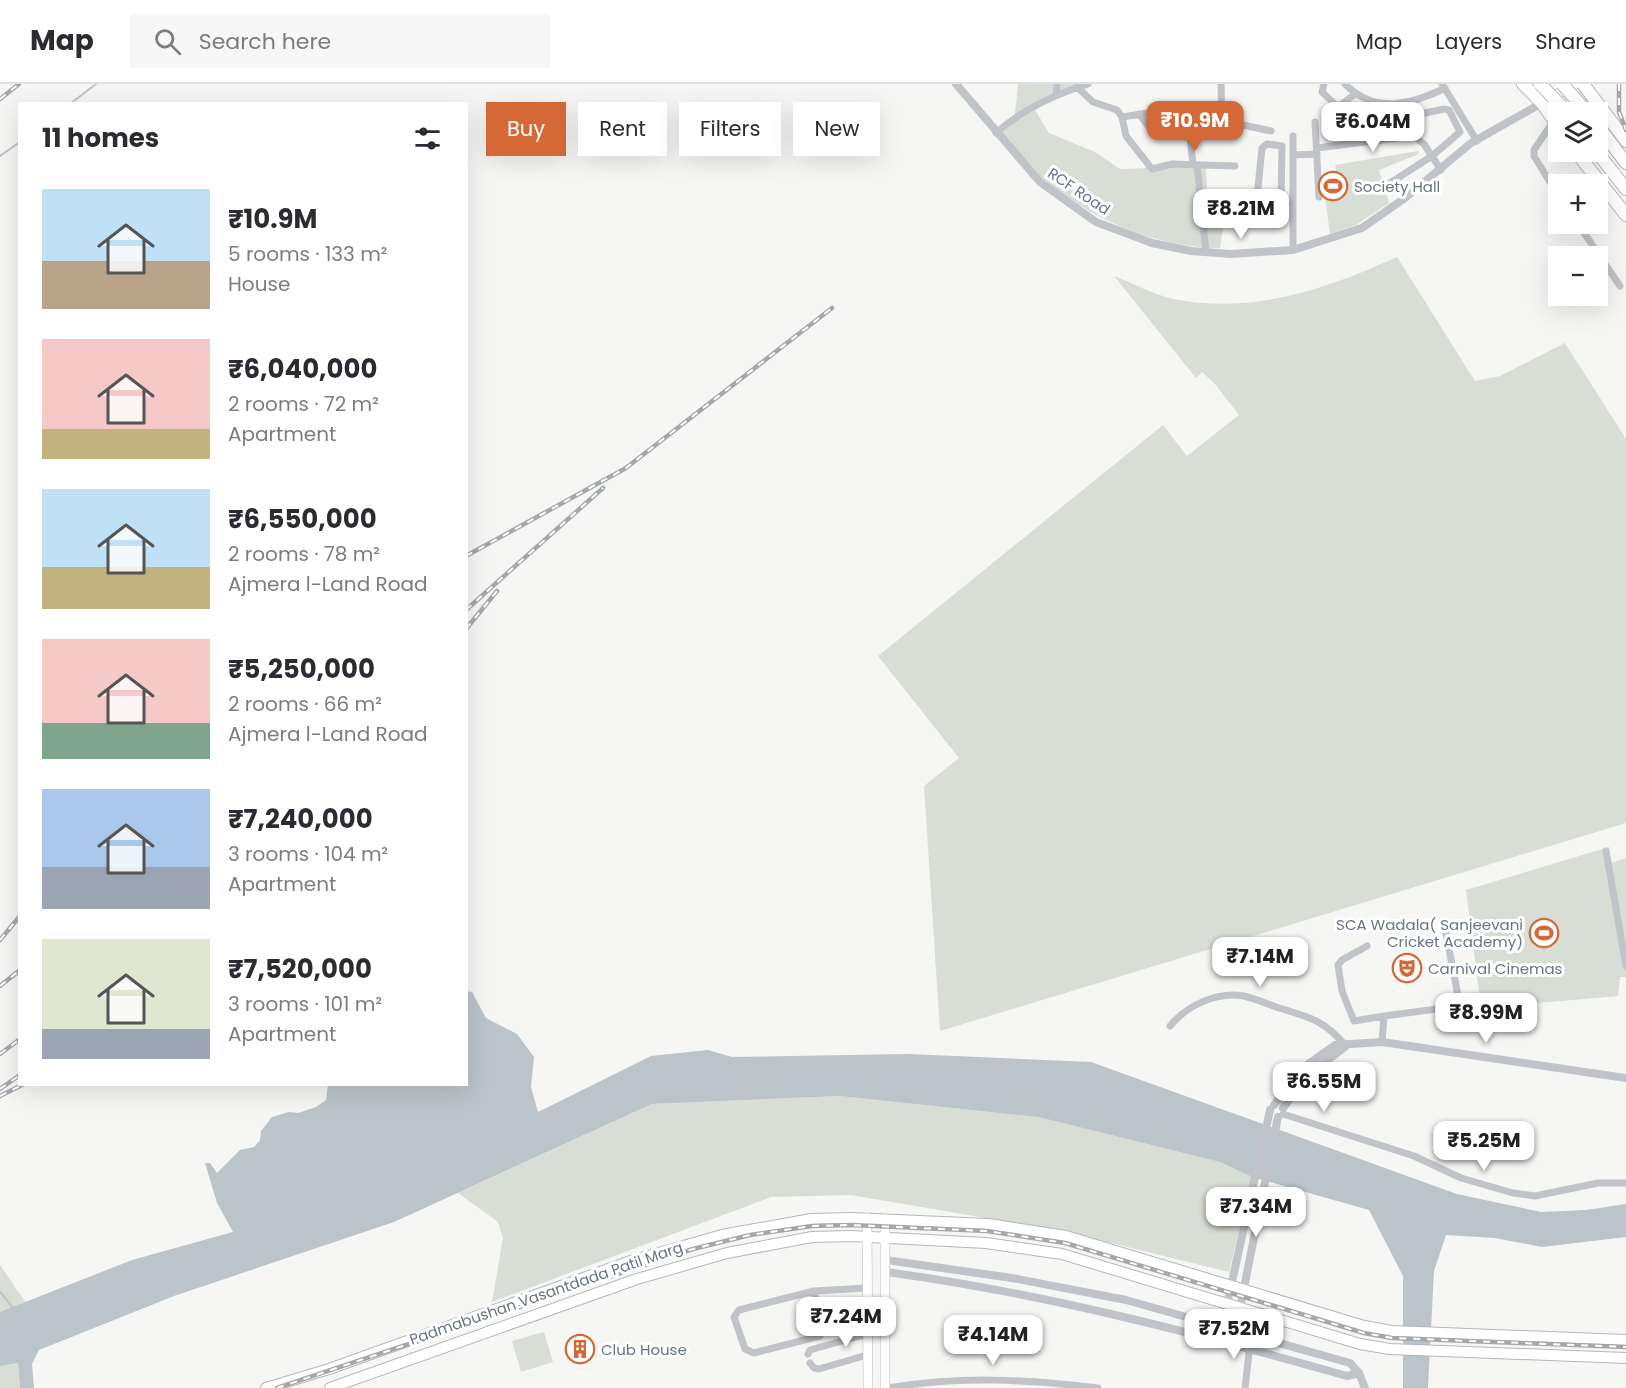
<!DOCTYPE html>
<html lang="en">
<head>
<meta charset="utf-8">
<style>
	:root { --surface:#fff; --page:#f7f7f7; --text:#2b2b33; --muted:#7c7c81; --line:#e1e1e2; --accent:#d46937 }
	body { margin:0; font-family:Poppins,sans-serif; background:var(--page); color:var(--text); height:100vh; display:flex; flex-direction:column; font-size:22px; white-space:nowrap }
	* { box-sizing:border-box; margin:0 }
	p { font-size:20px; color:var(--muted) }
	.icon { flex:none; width:33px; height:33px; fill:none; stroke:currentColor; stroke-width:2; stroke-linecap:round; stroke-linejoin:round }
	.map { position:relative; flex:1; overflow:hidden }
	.side { position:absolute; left:18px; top:18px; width:450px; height:984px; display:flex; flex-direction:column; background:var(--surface); border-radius:0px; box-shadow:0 6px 24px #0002 }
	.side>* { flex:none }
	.hud { position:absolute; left:486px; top:18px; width:570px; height:54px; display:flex; gap:12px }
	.buttons { position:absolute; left:1548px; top:18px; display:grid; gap:12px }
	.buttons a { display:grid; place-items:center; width:60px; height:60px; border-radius:0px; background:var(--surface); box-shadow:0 6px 24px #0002; font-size:30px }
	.price { position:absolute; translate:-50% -51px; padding:0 14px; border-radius:12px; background:#fff; color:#222; font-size:20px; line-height:39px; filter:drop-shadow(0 2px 3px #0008) }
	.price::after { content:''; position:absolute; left:50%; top:36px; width:18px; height:14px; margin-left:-9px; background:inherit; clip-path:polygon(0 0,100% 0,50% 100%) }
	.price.current { background:var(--accent); color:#fff }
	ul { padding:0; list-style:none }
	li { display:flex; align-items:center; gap:18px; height:150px; padding:0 24px }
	li span { display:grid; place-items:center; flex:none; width:168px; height:120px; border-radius:0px; color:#555 }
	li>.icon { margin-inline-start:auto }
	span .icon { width:72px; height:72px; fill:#fffc; stroke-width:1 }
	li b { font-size:26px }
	h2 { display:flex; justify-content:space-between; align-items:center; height:72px; padding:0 24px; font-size:26px }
	.pill { padding:0 21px; border-radius:0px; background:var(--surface); box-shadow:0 6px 24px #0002; font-size:21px; line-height:54px }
	.pill.current { background:var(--accent); color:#fff }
	header { display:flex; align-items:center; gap:36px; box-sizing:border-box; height:84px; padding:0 30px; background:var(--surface); border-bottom:2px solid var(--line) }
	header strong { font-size:28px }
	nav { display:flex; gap:33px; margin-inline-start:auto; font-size:21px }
	.search { width:420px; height:54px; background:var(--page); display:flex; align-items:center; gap:15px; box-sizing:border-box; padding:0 21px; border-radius:0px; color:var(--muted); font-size:22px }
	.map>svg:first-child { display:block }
	.green { fill:#d8ddd5 }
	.water { fill:#bbc4c9 }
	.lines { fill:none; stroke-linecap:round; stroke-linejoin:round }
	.stream { stroke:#bbc4c9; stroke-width:2 }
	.secondary-casing { stroke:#b5b9bd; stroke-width:10 }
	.primary-casing { stroke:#b4b7bb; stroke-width:12 }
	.motorway-casing { stroke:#b5b8bb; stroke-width:14 }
	.minor { stroke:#c0c3c7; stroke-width:7 }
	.tertiary { stroke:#c0c3c7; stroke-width:8 }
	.secondary { stroke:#fff; stroke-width:9 }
	.primary { stroke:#fff; stroke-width:10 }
	.motorway { stroke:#fff; stroke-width:12 }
	.rail-casing { stroke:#a4a8ad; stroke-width:4.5 }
	.rail { stroke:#fff; stroke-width:2; stroke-dasharray:7; stroke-linecap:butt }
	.motorway-bridge-casing { stroke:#b5b8bb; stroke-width:14; stroke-linecap:butt }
	.motorway-bridge { stroke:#fff; stroke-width:12 }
	.labels { text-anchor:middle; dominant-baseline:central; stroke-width:6; stroke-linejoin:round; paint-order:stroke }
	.poi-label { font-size:15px; fill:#687582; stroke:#fff; text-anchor:start }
	.street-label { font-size:15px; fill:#687582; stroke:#fff }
</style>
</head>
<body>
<header>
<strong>Map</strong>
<div class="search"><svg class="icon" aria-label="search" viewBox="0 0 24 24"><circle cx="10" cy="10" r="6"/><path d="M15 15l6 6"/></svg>Search here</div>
<nav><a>Map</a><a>Layers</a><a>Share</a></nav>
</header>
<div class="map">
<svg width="1626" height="1304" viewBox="0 0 1626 1304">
	<rect width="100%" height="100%" fill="#f6f7f4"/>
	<path class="green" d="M1018 0H1092L1015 30Z
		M1405 20 1406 35 1333 42 1331 26Z
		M1035 26 1049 49 1095 68 1120 85 1206 82 1207 109 1255 113 1260 130 1225 133 1220 164C1159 164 1096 137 1049 100 1031 86 1016 66 1001 50L1018 35Z
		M1418 67 1419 70 1379 86 1389 119 1356 141 1330 150 1325 114 1327 109 1340 107 1335 81Z
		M1397 173 1475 297 1500 292 1565 259 1626 355V739L940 947 924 702 959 674 878 572 1163 341 1187 372 1239 331 1215 300 1202 288 1196 294 1114 192C1133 199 1154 211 1174 215 1251 231 1327 205 1397 173Z
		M1609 763 1611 779 1626 774V893H1620L1618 912 1481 924 1466 806Z
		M840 1012 1038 1033 1220 1078 1252 1093 1229 1188 1062 1147 851 1111 771 1113 492 1218 503 1154 498 1138 458 1109 652 1020Z
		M0 1181 26 1219 0 1228Z
		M544 1248 553 1278 521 1288 512 1257Z
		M18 1279 20 1304H0V1282Z"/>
	<path class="water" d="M467 907 472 908 486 934 517 950 534 973 531 1003 538 1028 651 972 708 966 732 973 909 970 1091 978 1457 1110 1541 1128 1586 1126 1626 1120V1153L1542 1163 1495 1154 1446 1151 1434 1187 1428 1304H1403V1192L1369 1126 1252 1093 1220 1078 1038 1033 840 1012 652 1020 394 1138 174 1212 39 1266 32 1280 34 1304H20L18 1279 0 1282V1228L132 1176 233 1148 217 1119 205 1079H210L217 1089 240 1066 254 1063 260 1056 261 1047 272 1033 289 1028 298 1029 316 1023 326 1016 328 1001 466 1000Z"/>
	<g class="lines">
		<path class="stream" d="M70 20 96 0
			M0 72 20 58
			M0 1208 13 1224"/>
		<g class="secondary-casing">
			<path id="secondary" d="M1549 15 1575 0
				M867 1134 868 1304
				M885 1135V1304"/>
		</g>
		<g class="primary-casing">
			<path id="primary" d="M266 1304 329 1285 631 1177 722 1151 811 1135 851 1134 988 1140 1066 1152 1364 1242 1392 1247 1626 1256
				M330 1304 637 1195 727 1169 812 1153 851 1152 986 1159 1062 1170 1360 1260 1390 1265 1626 1274"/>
		</g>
		<g class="motorway-casing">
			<path id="motorway" d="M1523 0 1542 19 1558 42
				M1583 0 1626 57
				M1598 42 1626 79
				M1576 68 1626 131
				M1597 68 1626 105"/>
		</g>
		<path class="minor" d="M1221 0 1222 38
			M1324 0 1322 8 1338 23 1355 10
			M1345 0C1374 30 1411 21 1445 4
			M1442 0 1477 57
			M1077 3 1093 18 1117 26 1122 33 1148 29
			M1056 10 1057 0
			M1139 30 1148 42H1189L1193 81
			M1122 33 1126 52 1152 85 1172 80 1235 82
			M1554 36 1534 66V72L1558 111
			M1211 38 1224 37 1271 47
			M1315 38 1319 113
			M996 49C1023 25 1053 11 1088 0
			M1293 52V166
			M1317 64 1413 52 1424 60 1441 86
			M1293 71 1317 70
			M1197 81 1206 168
			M1387 101 1432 72 1460 48 1449 26 1444 25 1411 32 1413 52
			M1281 117 1282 62 1267 60 1262 64 1257 113 1260 115 1281 117 1293 119
			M1578 140 1620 202
			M1606 767 1626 882
			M1367 862 1342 876 1338 881 1342 907 1354 937 1384 932
			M1170 942C1186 922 1217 907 1244 912 1256 915 1268 920 1279 924 1310 933 1325 937 1346 962
			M1382 958 1384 932 1460 922 1444 839
			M1283 1030 1414 1072 1461 1094 1513 1109 1535 1112 1598 1099H1626
			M814 1207 739 1226 734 1233 745 1265 754 1269 820 1252 823 1247 814 1207 867 1204
			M808 1270 810 1266 867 1250
			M810 1279 814 1284 819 1285 867 1271
			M888 1304C960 1292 1025 1295 1098 1304
			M1245 1304 1251 1252"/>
		<path class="tertiary" d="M956 0 1040 98 1096 138 1152 159 1191 167 1231 170 1293 166 1362 144 1405 114 1471 59 1542 19
			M1274 1021 1307 981 1335 961 1382 958 1626 994
			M1283 1024 1306 993 1346 962
			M886 1176 1012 1194 1126 1216 1350 1279 1359 1289 1365 1304
			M886 1188C1043 1209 1195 1249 1347 1292L1359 1289
			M1227 1220 1270 1026
			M1240 1224 1278 1033"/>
		<use href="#secondary" class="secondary"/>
		<use href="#primary" class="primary"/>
		<use href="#motorway" class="motorway"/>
		<g class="rail-casing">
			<path id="rail" d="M1619 0V28L1626 46
				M0 15 19 0
				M466 472 626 384 832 224
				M466 526 603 404
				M466 545 497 507
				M0 856 20 832
				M0 902 20 886
				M0 970 20 955
				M0 1005 20 991
				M0 1012 24 1000
				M277 1304 693 1165 750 1151 812 1142 851 1141 987 1147 1065 1159 1364 1249 1392 1254 1626 1263"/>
		</g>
		<use href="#rail" class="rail"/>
		<g class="motorway-bridge-casing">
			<path id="motorway-bridge" d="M1540 0 1567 28
				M1562 0 1587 28"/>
		</g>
		<use href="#motorway-bridge" class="motorway-bridge"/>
	</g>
	<defs>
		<g id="stadium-ring" transform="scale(1.5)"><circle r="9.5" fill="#fff" stroke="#d46937" stroke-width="1.5"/><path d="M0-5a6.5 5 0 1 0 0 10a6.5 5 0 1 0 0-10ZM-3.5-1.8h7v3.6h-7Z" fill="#d46937"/></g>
		<g id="theatre-ring" transform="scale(1.5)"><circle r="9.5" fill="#fff" stroke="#d46937" stroke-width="1.5"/><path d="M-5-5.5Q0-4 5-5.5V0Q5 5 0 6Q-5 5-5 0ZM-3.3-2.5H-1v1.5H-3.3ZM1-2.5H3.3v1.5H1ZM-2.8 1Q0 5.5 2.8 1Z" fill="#d46937"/></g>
		<g id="building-ring" transform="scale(1.5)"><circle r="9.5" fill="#fff" stroke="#d46937" stroke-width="1.5"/><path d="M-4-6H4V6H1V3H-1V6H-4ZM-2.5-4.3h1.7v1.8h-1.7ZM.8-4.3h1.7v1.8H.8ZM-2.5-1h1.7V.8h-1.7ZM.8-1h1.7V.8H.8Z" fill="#d46937"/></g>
	</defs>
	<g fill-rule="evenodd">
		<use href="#stadium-ring" x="1333" y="102"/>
		<use href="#stadium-ring" x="1544" y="849"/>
		<use href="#theatre-ring" x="1407" y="884"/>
		<use href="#building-ring" x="580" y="1265"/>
	</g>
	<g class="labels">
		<g class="poi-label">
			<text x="1354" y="102">Society Hall</text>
			<text x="1523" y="840" text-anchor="end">SCA Wadala( Sanjeevani<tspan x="1523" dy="17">Cricket Academy)</tspan></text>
			<text x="1428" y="884">Carnival Cinemas</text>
			<text x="601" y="1265">Club House</text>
		</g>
		<g class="street-label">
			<text transform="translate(1079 107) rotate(34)">RCF Road</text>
			<text transform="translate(546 1209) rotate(-19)">Padmabushan Vasantdada Patil Marg</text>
		</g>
	</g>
</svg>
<div class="buttons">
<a><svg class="icon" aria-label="layers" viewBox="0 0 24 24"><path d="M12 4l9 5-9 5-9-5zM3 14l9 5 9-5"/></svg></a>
<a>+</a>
<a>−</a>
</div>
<b class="price current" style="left:1195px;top:68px">₹10.9M</b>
<b class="price" style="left:1373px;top:69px">₹6.04M</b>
<b class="price" style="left:1241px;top:156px">₹8.21M</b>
<b class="price" style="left:1260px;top:904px">₹7.14M</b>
<b class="price" style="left:1486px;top:960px">₹8.99M</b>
<b class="price" style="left:1324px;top:1029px">₹6.55M</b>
<b class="price" style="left:1484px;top:1088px">₹5.25M</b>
<b class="price" style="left:1256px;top:1154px">₹7.34M</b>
<b class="price" style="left:846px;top:1264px">₹7.24M</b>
<b class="price" style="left:1234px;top:1276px">₹7.52M</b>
<b class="price" style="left:993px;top:1282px">₹4.14M</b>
<div class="hud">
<a class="pill current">Buy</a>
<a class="pill">Rent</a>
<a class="pill">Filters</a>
<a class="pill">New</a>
</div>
<section class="side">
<h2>11 homes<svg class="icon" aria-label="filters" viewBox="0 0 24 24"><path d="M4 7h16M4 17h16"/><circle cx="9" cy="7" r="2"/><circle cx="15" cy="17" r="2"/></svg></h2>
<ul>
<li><span style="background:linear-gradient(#bfe0f5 60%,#b9a48a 0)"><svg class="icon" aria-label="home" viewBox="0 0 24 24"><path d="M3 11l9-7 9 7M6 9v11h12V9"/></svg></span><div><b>₹10.9M</b><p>5 rooms · 133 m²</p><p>House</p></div></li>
<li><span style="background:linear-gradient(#f6c9c9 75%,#c2b280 0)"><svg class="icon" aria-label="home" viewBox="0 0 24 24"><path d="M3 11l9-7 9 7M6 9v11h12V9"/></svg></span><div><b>₹6,040,000</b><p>2 rooms · 72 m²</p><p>Apartment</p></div></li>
<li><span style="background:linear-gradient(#bfe0f5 65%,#c2b280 0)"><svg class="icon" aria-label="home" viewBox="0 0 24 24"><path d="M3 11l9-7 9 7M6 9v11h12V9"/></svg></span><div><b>₹6,550,000</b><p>2 rooms · 78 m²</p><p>Ajmera l-Land Road</p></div></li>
<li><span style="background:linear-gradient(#f6c9c9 70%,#7fa58c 0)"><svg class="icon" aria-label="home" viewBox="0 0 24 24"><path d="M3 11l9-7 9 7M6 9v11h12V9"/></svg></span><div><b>₹5,250,000</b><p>2 rooms · 66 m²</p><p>Ajmera l-Land Road</p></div></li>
<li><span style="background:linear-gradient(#a9c7e8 65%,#9aa5b1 0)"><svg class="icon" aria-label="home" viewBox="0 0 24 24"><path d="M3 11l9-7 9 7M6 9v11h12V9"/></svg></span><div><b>₹7,240,000</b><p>3 rooms · 104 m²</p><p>Apartment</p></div></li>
<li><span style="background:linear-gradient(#dfe7d0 75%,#9aa5b1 0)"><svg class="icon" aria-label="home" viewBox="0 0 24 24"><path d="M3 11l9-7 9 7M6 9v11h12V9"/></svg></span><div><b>₹7,520,000</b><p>3 rooms · 101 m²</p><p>Apartment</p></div></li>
</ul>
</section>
</div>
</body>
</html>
